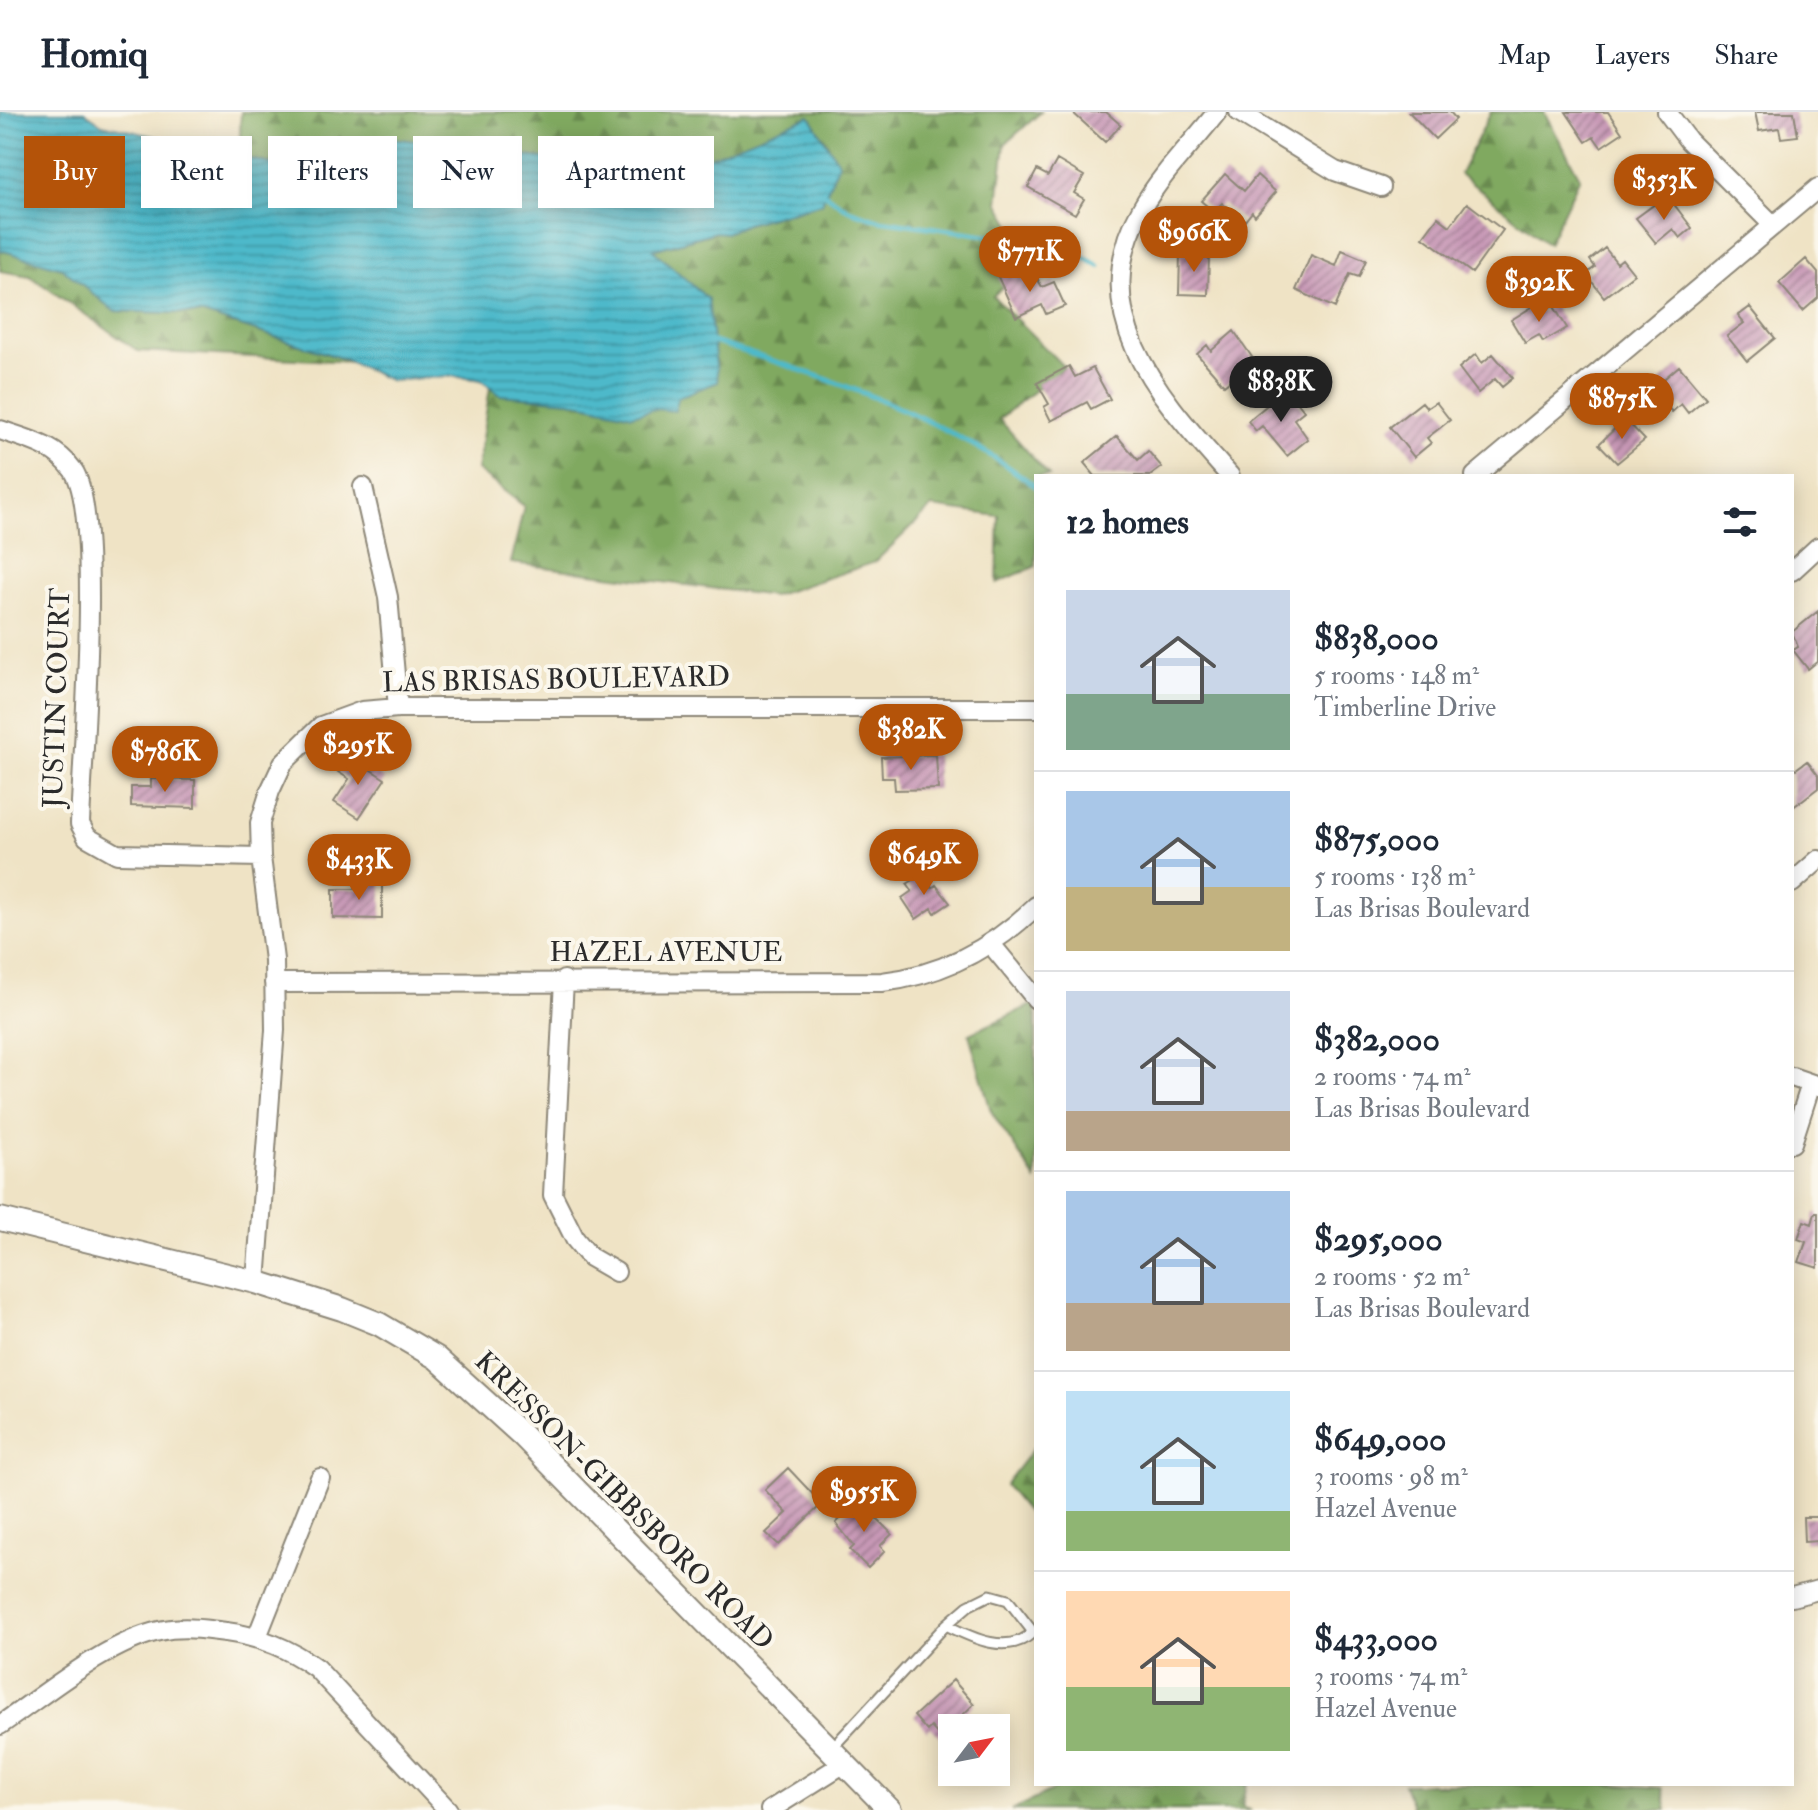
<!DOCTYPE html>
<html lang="en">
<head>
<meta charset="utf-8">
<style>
	:root { --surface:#fff; --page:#f2f2f3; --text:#1f2937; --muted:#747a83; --line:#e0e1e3; --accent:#b45309 }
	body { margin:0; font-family:"IM FELL Double Pica",serif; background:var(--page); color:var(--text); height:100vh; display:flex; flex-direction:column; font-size:30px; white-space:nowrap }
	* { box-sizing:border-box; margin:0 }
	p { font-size:26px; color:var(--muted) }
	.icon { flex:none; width:44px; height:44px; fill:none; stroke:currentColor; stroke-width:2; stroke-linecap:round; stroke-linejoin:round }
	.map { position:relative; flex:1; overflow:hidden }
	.side { position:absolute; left:1034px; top:362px; width:760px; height:1312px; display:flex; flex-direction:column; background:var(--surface); border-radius:0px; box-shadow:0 4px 20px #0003 }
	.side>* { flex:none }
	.guide { position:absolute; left:24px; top:24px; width:760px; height:72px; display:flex; gap:16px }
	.needle { width:52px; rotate:58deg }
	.buttons { position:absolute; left:938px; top:1602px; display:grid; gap:16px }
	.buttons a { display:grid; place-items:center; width:72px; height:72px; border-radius:0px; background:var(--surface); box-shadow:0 4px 20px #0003; font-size:40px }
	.price { position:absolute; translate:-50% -68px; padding:0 18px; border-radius:28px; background:var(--accent); color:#fff; font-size:26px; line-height:52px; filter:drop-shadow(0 2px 4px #0008) }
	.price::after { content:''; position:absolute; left:50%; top:48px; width:24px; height:18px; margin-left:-12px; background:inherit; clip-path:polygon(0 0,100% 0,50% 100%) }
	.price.active { background:#222; color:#fff }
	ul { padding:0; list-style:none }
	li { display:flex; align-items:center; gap:24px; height:200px; padding:0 32px }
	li+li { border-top:2px solid var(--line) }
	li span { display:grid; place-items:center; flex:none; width:224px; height:160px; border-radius:0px; color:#555 }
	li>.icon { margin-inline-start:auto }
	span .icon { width:96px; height:96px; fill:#fffc; stroke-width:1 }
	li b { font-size:34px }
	h2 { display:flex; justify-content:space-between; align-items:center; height:96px; padding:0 32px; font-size:34px }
	.tag { padding:0 28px; border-radius:0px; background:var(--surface); box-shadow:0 4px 20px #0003; font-size:28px; line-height:72px }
	.tag.active { background:var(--accent); color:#fff }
	header { display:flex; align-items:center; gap:48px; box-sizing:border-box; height:112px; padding:0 40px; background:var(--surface); border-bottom:2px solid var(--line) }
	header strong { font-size:38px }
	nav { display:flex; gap:44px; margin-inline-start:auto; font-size:28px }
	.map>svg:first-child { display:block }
	.forest { fill:url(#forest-firs); stroke:#566a46; stroke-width:2 }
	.water { fill:url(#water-rules); stroke:#3c727a; stroke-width:2 }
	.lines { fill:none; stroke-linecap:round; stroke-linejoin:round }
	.stream { stroke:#4eb9ca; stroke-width:5 }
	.building { fill:url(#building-hatch) }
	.service-casing { stroke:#8d8778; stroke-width:13 }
	.minor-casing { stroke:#8d8778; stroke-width:22 }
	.tertiary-casing { stroke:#8d8778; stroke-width:26 }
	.service { stroke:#fff; stroke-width:9 }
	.minor { stroke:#fff; stroke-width:18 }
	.tertiary { stroke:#fff; stroke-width:22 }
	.labels { text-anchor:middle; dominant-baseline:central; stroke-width:8; stroke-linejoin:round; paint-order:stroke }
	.street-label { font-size:28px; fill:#2b2b2b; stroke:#fbf7ec }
</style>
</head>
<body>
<header>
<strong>Homiq</strong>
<nav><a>Map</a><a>Layers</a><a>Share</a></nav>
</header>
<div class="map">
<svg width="1818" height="1698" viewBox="0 0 1818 1698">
	<defs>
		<pattern id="forest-firs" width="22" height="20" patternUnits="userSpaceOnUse" patternTransform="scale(2)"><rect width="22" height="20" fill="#80a960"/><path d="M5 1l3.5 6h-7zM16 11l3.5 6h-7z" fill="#698a4f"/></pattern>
		<pattern id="water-rules" width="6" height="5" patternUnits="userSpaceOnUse" patternTransform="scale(2)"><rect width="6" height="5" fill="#4eb9ca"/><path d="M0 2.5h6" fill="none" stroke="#4197a4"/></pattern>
		<pattern id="building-hatch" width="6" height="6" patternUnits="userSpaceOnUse" patternTransform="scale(2)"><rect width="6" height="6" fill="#c798b6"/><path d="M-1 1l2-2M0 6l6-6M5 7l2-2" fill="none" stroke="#a27c94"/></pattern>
	</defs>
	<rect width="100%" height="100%" fill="#fbf7ec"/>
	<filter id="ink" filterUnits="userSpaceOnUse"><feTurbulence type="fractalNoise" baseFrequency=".0125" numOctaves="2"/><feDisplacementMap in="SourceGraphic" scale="16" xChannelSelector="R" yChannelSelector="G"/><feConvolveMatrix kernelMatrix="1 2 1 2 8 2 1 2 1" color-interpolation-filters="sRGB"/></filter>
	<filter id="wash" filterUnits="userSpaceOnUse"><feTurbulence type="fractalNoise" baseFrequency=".006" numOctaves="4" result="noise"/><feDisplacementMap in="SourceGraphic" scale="32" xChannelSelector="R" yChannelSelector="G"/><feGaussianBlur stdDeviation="1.8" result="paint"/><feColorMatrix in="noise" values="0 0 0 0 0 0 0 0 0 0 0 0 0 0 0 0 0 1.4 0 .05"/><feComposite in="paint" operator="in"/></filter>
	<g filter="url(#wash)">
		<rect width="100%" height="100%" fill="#efe3c5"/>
		<path class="forest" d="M241 0H1041L1005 32 998 90 1032 148 993 184 1064 255 999 307 1049 364H1036V454L997 471 999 404 932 395 875 450 773 484 511 451 524 394 477 358 491 269 652 138 822 91 641 72 314 62 239 45Z
			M1491 0H1544L1580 65 1548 132 1460 62Z
			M0 130 49 145 114 199 203 202 353 250 138 239 30 164 0 159Z
			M1034 892 1036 894V1068L991 999 969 922Z
			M1036 1333V1411L1005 1373Z
			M1066 1672H1247L1242 1694 1249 1698H1012Z
			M1404 1672H1613L1662 1676 1667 1698H1413Z"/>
		<path class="water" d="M0 0H84L102 12 313 62 348 34 386 25 549 47 653 68 810 4 839 51 822 91 746 112 726 121 715 120 653 138 708 187 718 270 678 285 675 299 655 297 632 303 570 289 500 283 481 268 451 264 391 269 344 247 203 202 114 199 62 156 0 138Z"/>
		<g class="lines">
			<path class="stream" d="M822 80 849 98 879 108 1000 125 1026 137 1075 140 1099 154
				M710 229C822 264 943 302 1036 375"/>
		</g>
		<g id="blocks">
			<path class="building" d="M1072 0H1106L1121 13 1105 30Z
				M1409 0H1450L1456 7 1435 27Z
				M1566 0H1608L1622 21 1601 35 1594 25 1586 30Z
				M1755 0H1794L1798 24 1781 26 1779 16 1759 19Z
				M1057 48 1084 64 1074 81 1084 87 1075 102 1028 75 1037 58 1048 64Z
				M1225 62 1244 79 1257 63 1276 80 1255 104 1252 100 1244 110 1222 91 1214 100 1201 89Z
				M1467 91 1503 118 1472 161 1423 125 1438 105 1450 114Z
				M1673 91 1692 116 1680 126 1673 117 1656 131 1636 106 1655 92 1661 100Z
				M1605 136 1617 151 1622 147 1634 162 1604 185 1586 162 1595 155 1590 148Z
				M1342 138 1366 148 1359 165 1350 162 1335 196 1296 178 1311 143 1336 154Z
				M1180 141 1209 142 1208 183 1179 182Z
				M1806 147 1818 161V186L1803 199 1779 171Z
				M1020 155 1027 170 1037 166 1042 175 1054 170 1065 194 1046 202 1042 193 1016 205 998 165Z
				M1537 192 1542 200 1553 193 1567 216 1543 230 1539 223 1525 231 1511 208Z
				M1750 195 1775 226 1747 249 1727 224 1744 211 1738 204Z
				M1234 219 1254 248 1224 273 1197 242 1207 233 1211 239Z
				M1476 242 1482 251 1493 242 1513 266 1502 275 1495 267 1478 281 1459 256Z
				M1069 254 1075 265 1093 256 1110 287 1091 297 1087 290 1051 309 1044 295 1049 292 1037 271Z
				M1679 254 1706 286 1688 301 1681 292 1672 300 1652 277Z
				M1277 285 1284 294 1294 286 1304 299 1294 307 1308 327 1287 344 1262 314 1256 319 1248 309Z
				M1422 290 1427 296 1436 290 1450 308 1427 326 1431 331 1414 345 1390 315Z
				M1625 307 1645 328 1617 351 1599 332Z
				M1117 324 1138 348 1148 339 1162 355 1150 364H1095L1084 351Z
				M1818 499V549L1808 557 1793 538 1798 535 1792 520Z
				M936 643 938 677 895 678 894 666H882L881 645Z
				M349 644 385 667 359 706 334 690 349 667 338 660Z
				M1807 649 1818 663V676L1792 696V660Z
				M151 667 195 668V696L131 694V675H151Z
				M923 762 932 776 936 773 950 791 935 801 932 796 916 807 902 786 912 779 907 772Z
				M365 767H382V807L333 806V777H365Z
				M1815 1101H1818V1156L1799 1150 1806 1130 1798 1127 1804 1109 1812 1112Z
				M788 1356 822 1392 779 1433 766 1421 787 1401 765 1378Z
				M859 1389 892 1422 880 1434 885 1439 868 1456 850 1438 854 1434 836 1411Z
				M1803 1405H1818V1429L1804 1430Z
				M953 1568 974 1592 940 1625 931 1615 927 1619 914 1604Z"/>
		</g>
	</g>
	<g filter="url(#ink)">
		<use href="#blocks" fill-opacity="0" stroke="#8d8778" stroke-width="2"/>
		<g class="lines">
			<g class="service-casing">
				<path id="service" d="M832 1636 946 1513 968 1494 990 1483 1008 1488 1033 1520C1009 1544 972 1526 946 1513"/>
			</g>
			<g class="minor-casing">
				<path id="minor" d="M1217 0C1193 31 1161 62 1142 96 1081 204 1162 287 1230 364
					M1239 0 1335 59 1381 75
					M1667 0 1688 28 1772 112
					M0 318C29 328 55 333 73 358 103 399 82 649 80 712L87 725 117 742 261 745
					M1475 364 1818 76
					M363 375 388 485 398 596
					M1792 459 1818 435
					M1792 771 1818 748
					M990 831 1036 887
					M564 868 553 1083 575 1127 590 1145 616 1160
					M274 871 882 870C942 863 993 836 1036 794
					M1792 965 1818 974
					M1792 1031 1811 972
					M256 1170 275 918 274 848 261 745 260 711 270 679 283 651 321 614 362 599 398 596H1036
					M1792 1485 1818 1478
					M257 1525 320 1366
					M0 1613C46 1582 104 1532 159 1519 182 1514 203 1517 226 1520 261 1525 288 1536 316 1556L448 1698
					M770 1698 843 1652"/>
			</g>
			<g class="tertiary-casing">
				<path id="tertiary" d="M0 1107 256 1170 342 1197 379 1212 437 1246 522 1323 890 1698"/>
			</g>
			<use href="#service" class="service"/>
			<use href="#minor" class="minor"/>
			<use href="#tertiary" class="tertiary"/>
		</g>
	</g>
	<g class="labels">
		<g class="street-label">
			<text transform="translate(556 568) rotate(-1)">LAS BRISAS BOULEVARD</text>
			<text transform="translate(57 586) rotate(-88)">JUSTIN COURT</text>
			<text x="666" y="840">HAZEL AVENUE</text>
			<text transform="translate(624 1389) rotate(45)">KRESSON-GIBBSBORO ROAD</text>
		</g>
	</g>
</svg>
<div class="buttons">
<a><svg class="needle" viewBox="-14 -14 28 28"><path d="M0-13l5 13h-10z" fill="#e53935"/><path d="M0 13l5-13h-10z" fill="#747a83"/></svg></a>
</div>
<b class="price" style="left:1664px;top:110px">$353K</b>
<b class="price" style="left:1194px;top:162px">$966K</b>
<b class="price" style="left:1030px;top:182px">$771K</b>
<b class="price" style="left:1539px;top:212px">$392K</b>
<b class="price active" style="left:1281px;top:312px">$838K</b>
<b class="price" style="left:1622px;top:329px">$875K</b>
<b class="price" style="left:911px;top:660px">$382K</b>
<b class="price" style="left:358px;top:675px">$295K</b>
<b class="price" style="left:165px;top:682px">$786K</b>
<b class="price" style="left:924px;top:785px">$649K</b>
<b class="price" style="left:359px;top:790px">$433K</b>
<b class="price" style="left:864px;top:1422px">$955K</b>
<div class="guide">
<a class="tag active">Buy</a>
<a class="tag">Rent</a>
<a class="tag">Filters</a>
<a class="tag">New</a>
<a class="tag">Apartment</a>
</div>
<section class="side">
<h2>12 homes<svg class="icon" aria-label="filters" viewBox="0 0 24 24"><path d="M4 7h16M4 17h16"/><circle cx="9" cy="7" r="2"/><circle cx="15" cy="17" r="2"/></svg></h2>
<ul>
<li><span style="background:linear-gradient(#c9d6e8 65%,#7fa58c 0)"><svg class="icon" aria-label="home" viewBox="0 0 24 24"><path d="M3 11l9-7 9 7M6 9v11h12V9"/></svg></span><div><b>$838,000</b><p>5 rooms · 148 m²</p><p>Timberline Drive</p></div></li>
<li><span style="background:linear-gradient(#a9c7e8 60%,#c2b280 0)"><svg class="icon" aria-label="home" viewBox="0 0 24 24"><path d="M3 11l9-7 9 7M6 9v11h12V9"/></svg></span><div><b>$875,000</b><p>5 rooms · 138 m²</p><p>Las Brisas Boulevard</p></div></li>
<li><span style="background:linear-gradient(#c9d6e8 75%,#b9a48a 0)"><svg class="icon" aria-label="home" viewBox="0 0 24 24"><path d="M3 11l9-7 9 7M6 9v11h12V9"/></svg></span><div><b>$382,000</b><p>2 rooms · 74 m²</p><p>Las Brisas Boulevard</p></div></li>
<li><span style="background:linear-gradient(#a9c7e8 70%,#b9a48a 0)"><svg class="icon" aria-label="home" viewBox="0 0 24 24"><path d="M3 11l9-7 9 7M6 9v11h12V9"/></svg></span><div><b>$295,000</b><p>2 rooms · 52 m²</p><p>Las Brisas Boulevard</p></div></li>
<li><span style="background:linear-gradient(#bfe0f5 75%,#8fb573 0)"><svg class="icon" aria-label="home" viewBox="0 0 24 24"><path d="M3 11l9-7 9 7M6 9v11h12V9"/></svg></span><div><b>$649,000</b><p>3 rooms · 98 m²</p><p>Hazel Avenue</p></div></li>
<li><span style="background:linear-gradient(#ffd9b3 60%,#8fb573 0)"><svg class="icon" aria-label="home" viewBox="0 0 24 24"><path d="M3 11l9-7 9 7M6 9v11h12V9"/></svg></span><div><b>$433,000</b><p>3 rooms · 74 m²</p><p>Hazel Avenue</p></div></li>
</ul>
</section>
</div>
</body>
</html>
